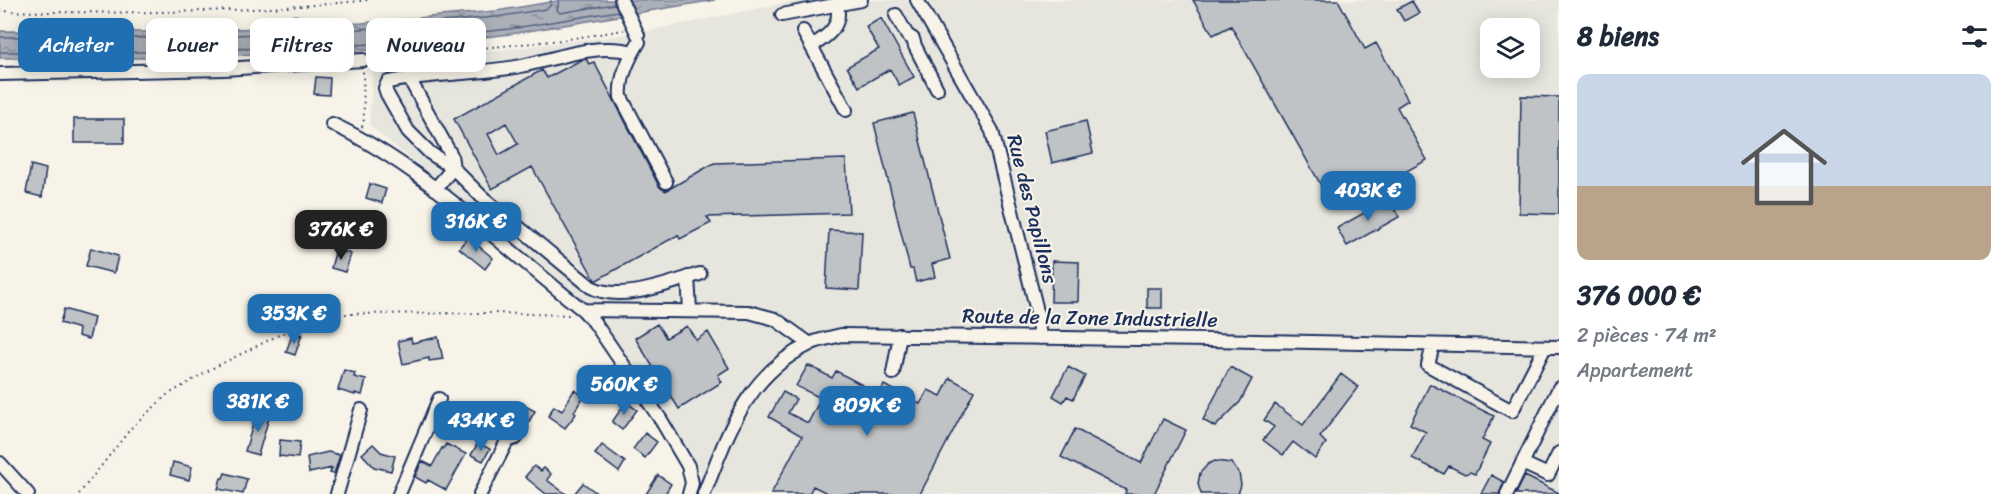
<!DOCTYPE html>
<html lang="fr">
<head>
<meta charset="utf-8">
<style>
	:root { --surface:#fff; --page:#f6f6f7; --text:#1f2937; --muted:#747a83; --accent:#1f6fb2 }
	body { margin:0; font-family:Sriracha,sans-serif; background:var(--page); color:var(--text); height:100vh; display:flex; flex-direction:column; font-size:22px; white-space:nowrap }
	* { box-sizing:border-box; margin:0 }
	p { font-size:20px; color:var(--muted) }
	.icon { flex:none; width:33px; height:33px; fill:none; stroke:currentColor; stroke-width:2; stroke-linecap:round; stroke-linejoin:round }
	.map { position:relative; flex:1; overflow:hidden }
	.side { display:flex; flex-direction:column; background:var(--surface); width:450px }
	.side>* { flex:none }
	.hud { position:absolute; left:18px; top:18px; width:570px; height:54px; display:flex; gap:12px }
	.fabs { position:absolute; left:1480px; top:18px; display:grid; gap:12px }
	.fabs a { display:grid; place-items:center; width:60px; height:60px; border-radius:12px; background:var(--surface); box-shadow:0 3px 15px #0003; font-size:30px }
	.price { position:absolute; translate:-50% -51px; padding:0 14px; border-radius:12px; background:var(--accent); color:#fff; font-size:20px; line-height:39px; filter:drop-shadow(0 2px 3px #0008) }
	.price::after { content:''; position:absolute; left:50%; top:36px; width:18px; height:14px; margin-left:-9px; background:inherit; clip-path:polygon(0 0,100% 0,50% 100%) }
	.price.on { background:#222; color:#fff }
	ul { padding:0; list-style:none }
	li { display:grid; align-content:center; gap:12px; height:318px; padding:0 18px }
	li span { display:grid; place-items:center; height:186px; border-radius:12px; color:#555 }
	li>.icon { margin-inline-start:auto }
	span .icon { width:108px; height:108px; fill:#fffc; stroke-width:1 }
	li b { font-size:26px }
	h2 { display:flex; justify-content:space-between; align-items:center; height:72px; padding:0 18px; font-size:26px }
	.chip { padding:0 21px; border-radius:12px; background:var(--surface); box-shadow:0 3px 15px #0003; font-size:21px; line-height:54px }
	.chip.on { background:var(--accent); color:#fff }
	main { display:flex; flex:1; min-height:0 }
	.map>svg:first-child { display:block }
	.built { fill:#e6e5de; fill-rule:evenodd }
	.water { fill:url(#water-ripples); stroke:#727c95; stroke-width:1.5 }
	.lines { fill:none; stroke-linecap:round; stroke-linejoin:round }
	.shore { stroke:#556382; stroke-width:1.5 }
	.building { fill:#c0c3c5; stroke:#1b2f5e; stroke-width:1.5; fill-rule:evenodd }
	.minor-casing { stroke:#1b2f5e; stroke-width:16 }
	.path { stroke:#1b2f5e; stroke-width:2; stroke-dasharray:1.5 4.5; stroke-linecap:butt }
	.minor { stroke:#f7f3e8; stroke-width:12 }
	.labels { text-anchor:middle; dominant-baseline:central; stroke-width:4.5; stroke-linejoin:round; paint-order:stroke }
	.street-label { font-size:20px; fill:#1b2f5e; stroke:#f7f3e8 }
</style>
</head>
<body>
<main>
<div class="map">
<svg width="1559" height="494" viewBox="0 0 1559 494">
	<defs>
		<pattern id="water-ripples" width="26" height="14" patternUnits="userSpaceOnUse" patternTransform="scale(1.5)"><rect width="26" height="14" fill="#acb0b9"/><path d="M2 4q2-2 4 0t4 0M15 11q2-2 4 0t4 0" fill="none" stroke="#8b909a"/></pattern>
	</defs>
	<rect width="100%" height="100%" fill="#f7f3e8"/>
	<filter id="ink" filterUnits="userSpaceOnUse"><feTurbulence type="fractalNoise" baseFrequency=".0167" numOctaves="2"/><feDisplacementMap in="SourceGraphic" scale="12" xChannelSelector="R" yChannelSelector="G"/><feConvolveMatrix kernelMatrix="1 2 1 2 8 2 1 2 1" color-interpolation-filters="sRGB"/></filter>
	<g filter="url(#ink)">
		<path class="built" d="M800 0H1559V494H693L701 472 607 330 521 250 369 125 373 66 638 33ZM1491 28H1530V68H1491Z"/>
		<path class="water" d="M563 0H715L510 34 377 50 150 58H0V31L150 32 264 28 278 24 286 17 295 15 304 17 316 24 362 23 496 11Z"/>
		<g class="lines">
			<path class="shore" d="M559 0 557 10 560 13 614 4
				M0 37 150 38 264 34 280 30 289 23 295 21 302 23 315 30 362 29 496 17 546 9 550 6 551 0
				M0 52H150L377 44 509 29 618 11"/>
		</g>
		<path class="building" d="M1193 0H1338L1365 49 1376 43 1408 100 1397 107 1427 160 1335 210 1231 26 1213 35Z
			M1412 1 1419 13 1404 21 1397 9Z
			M881 18 914 77 899 85 890 69 859 87 847 67 879 49 866 27Z
			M586 59 589 64 594 62 659 186 662 189 666 191 669 189 714 163 846 159 849 213 707 217 711 223 680 239 678 235 597 280H595L532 167 492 189 454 119 542 70 547 78 579 61ZM506 123 518 144 499 155 488 134Z
			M316 77 330 78 329 95 314 94Z
			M1521 96 1559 97V214L1519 213Z
			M913 113 950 259 932 264 935 277 916 282 913 269H910L874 123Z
			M74 119H124V143H74Z
			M1086 121 1093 153 1052 163 1045 131Z
			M31 165 46 169 42 197 26 193Z
			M370 184 386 189 382 203 366 198Z
			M1389 199 1399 217 1347 246 1337 228Z
			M829 230 862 232 859 290 826 288Z
			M468 237 493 258 485 269 459 248Z
			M91 248 118 256 114 273 86 266Z
			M336 249 351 254 345 272 331 268Z
			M1052 261 1079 262 1078 302H1051Z
			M1147 288H1162V308H1147Z
			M64 309 94 318 89 339 78 336 79 329 60 323Z
			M657 324 666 338 687 326 696 340 708 332 729 368 718 375 722 382 679 409 635 338Z
			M302 334 295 355 286 352 291 338Z
			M438 337 443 359 429 361V358L403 364 398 341 411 338 412 343Z
			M808 365 832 378 836 371 879 394 884 385 920 404 928 390 941 396 950 378 974 391 920 494H829L813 486 809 494H771L802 436 769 417 783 392 796 399 788 413 808 423 821 398 796 386Z
			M1068 367 1085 376 1073 399 1067 396 1063 402 1053 396Z
			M1230 367 1252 379 1240 402 1215 427 1203 420Z
			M344 370 355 373 354 377 366 380 362 395 355 393V395L338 390Z
			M1341 374 1358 387 1320 437 1326 443 1315 459 1293 442 1283 455 1263 440 1274 427 1264 420 1275 404 1303 425Z
			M1430 384 1494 416 1482 440 1490 444 1475 474 1470 472 1465 474 1449 466 1444 474 1412 458 1426 432 1410 424Z
			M574 390 584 396 574 412 576 414 565 428 548 416 554 406 562 411Z
			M626 402 637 410 622 430 612 422Z
			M523 405 535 411 524 430 513 425Z
			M257 411 270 414 258 455 245 451Z
			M1163 419 1186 430 1154 494H1125L1126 490 1061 457 1075 429 1141 463Z
			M645 433 657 442 645 458 633 449Z
			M280 440 300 442 298 458 279 456Z
			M478 443 490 449 483 461 471 455Z
			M373 444 381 452 395 456 391 471 374 467 362 454Z
			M446 444 466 454 446 490 428 480 426 483 415 477 422 461 432 466 442 448 443 449Z
			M602 445 625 462 619 472 595 454Z
			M328 452 340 455 334 474 330 473 332 468 309 473 307 457Z
			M1215 461 1231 463 1239 473 1241 485 1238 494H1201L1198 484 1200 473 1208 464Z
			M173 462 192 467 189 480 170 475Z
			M534 466 541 471 544 468 551 474 547 480 566 494H546L525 477Z
			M225 473 247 479 243 494 218 489 221 478H223Z
			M658 475 671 484 665 494H646Z
			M1491 475 1504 482 1499 494H1481Z
			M1525 476 1559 493V494H1516Z
			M583 483 598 494H574Z"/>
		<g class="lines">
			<g class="minor-casing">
				<path id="minor" d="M621 0 638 35
					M917 0 992 131 1036 307 1040 338
					M782 15 861 0
					M896 15 907 35 913 39 915 46 937 89
					M803 31 846 110
					M639 42C629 58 619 78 621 97L666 182
					M812 46C828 36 842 26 837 5
					M633 52C593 42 555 60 516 67 473 74 430 73 388 82L385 88 387 94 408 131 430 153 453 168 481 196 591 287C621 303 669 283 700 274
					M0 74 224 69 363 60
					M409 78 451 155 453 168 435 189
					M332 124C425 167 502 247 583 310L594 322 661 420 688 466 692 483 689 494
					M688 277 690 310
					M583 310 749 312 775 319 810 344
					M1433 345 1428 365 1512 411 1545 347
					M893 373 900 335
					M0 463 28 494
					M1522 463 1548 475 1559 453
					M337 494 361 410
					M399 494 439 399
					M480 494 506 443 509 440 516 438
					M704 494C728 433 746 375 810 344 819 339 831 338 841 335 1080 337 1320 342 1559 347
					M1507 494 1559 388"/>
			</g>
			<path class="path" d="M0 11C123 14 246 13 369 0
				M373 59 562 40 624 30
				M362 127 364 119 363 70
				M79 494 132 427 167 395 213 368 291 329 335 314 494 313 570 315"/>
			<use href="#minor" class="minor"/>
		</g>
	</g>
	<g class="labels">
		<g class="street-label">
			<text transform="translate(1032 209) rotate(76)">Rue des Papillons</text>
			<text transform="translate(1090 318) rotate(1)">Route de la Zone Industrielle</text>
		</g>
	</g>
</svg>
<div class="fabs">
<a><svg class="icon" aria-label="layers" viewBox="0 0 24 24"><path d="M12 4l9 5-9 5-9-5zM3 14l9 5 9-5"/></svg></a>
</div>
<b class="price" style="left:1368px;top:222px">403K €</b>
<b class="price" style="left:476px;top:253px">316K €</b>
<b class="price on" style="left:341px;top:261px">376K €</b>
<b class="price" style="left:294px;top:345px">353K €</b>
<b class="price" style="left:624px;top:416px">560K €</b>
<b class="price" style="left:258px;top:433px">381K €</b>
<b class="price" style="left:867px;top:437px">809K €</b>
<b class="price" style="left:481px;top:452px">434K €</b>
<div class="hud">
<a class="chip on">Acheter</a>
<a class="chip">Louer</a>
<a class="chip">Filtres</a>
<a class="chip">Nouveau</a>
</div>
</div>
<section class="side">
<h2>8 biens<svg class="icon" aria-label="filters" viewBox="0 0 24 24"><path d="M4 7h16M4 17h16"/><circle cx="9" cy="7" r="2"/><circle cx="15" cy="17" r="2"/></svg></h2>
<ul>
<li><span style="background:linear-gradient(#c9d6e8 60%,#b9a48a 0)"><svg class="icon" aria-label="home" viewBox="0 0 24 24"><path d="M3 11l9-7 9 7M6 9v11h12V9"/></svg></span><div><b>376 000 €</b><p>2 pièces · 74 m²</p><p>Appartement</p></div></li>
</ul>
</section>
</main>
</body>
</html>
